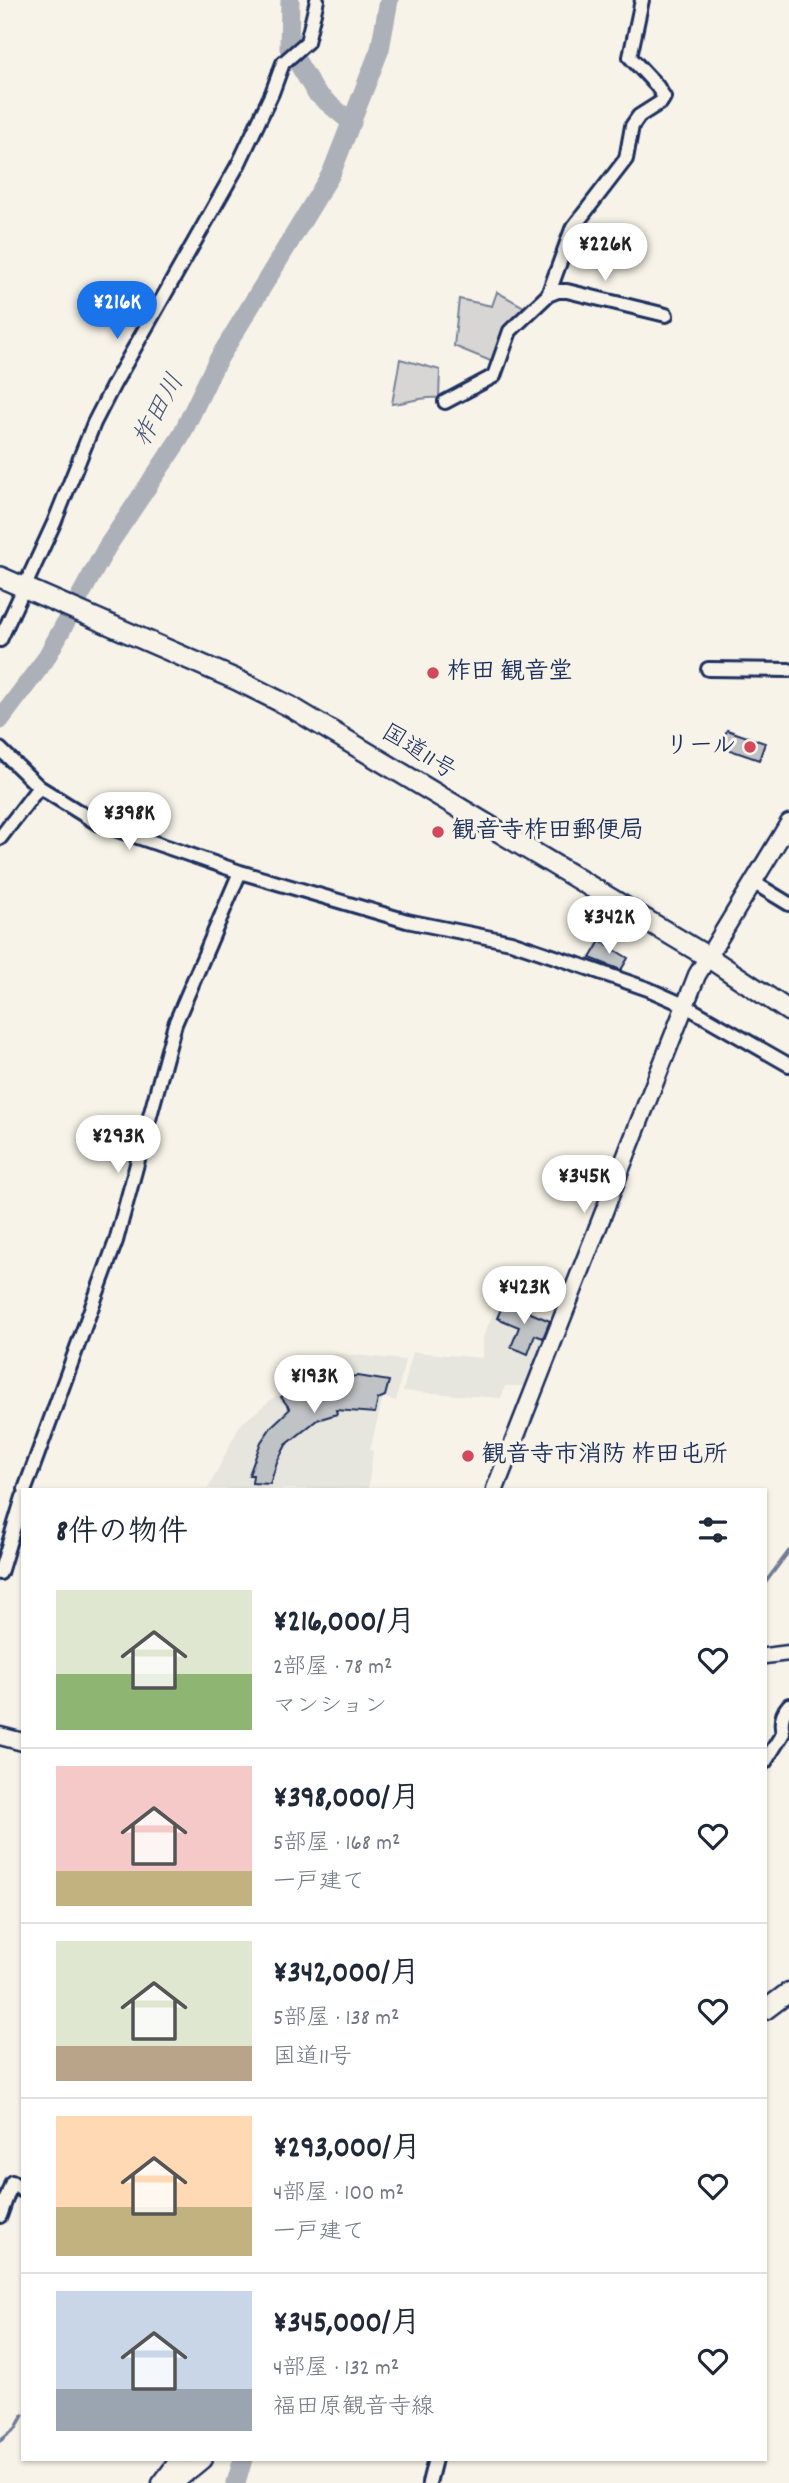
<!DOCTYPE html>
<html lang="ja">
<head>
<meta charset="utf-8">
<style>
	:root { --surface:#fff; --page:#f6f6f7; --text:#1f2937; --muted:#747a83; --line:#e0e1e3; --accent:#1a73e8 }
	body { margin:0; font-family:Dekko,"Klee One",sans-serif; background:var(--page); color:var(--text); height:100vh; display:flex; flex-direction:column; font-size:26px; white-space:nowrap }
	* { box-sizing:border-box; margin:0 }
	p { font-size:23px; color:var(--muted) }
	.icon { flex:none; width:38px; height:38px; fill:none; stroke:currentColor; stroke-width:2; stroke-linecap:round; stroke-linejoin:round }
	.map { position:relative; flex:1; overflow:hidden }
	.drawer { position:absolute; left:21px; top:1488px; width:746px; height:973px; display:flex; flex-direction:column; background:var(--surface); border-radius:0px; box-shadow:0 2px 5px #0004 }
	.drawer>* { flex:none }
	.price { position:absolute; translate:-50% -60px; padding:0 16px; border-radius:24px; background:#fff; color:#222; font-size:23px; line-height:46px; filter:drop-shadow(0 2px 4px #0008) }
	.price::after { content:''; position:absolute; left:50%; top:42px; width:21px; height:16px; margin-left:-10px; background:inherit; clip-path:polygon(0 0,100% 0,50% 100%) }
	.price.selected { background:var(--accent); color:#fff }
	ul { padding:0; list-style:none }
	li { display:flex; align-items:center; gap:21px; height:175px; padding:0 35px }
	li+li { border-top:2px solid var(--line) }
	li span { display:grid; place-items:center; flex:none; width:196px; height:140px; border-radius:0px; color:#555 }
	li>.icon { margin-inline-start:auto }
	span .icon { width:84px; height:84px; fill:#fffc; stroke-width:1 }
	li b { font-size:30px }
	h2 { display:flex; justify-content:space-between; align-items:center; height:84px; padding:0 35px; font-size:30px }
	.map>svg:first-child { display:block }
	.built { fill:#e6e5de }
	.green { fill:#d7d6d4; stroke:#798299; stroke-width:2 }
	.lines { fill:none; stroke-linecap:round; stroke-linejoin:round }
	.stream { stroke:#727c95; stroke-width:3.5 }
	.river { stroke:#acb0b9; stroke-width:19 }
	.building { fill:#c0c3c5; stroke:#1b2f5e; stroke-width:2 }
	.minor-casing { stroke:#1b2f5e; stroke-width:18 }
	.tertiary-casing { stroke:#1b2f5e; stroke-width:19 }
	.secondary-casing { stroke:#1b2f5e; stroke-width:21 }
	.primary-casing { stroke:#1b2f5e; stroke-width:23 }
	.trunk-casing { stroke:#1b2f5e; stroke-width:24 }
	.minor { stroke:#f7f3e8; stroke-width:12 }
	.tertiary { stroke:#f7f3e8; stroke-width:14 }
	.secondary { stroke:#f7f3e8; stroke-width:16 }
	.primary { stroke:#f7f3e8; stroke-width:18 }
	.trunk { stroke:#f7f3e8; stroke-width:19 }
	.poi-dot { fill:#d1495b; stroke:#f7f3e8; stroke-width:2.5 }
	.labels { text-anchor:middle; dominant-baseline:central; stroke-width:6; stroke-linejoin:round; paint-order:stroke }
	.poi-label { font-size:24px; font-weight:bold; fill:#1b2f5e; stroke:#f7f3e8; text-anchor:start }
	.street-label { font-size:24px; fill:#1b2f5e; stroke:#f7f3e8 }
	.water-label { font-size:26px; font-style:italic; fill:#465679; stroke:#f7f3e8 }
</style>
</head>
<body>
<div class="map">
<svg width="789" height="2483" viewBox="0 0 789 2483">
	<rect width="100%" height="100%" fill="#f7f3e8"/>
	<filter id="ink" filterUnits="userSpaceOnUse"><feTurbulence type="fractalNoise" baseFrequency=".0143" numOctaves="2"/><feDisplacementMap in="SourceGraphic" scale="14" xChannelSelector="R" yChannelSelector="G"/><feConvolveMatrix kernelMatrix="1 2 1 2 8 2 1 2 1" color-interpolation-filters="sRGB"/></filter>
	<g filter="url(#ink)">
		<path class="built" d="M500 1297 554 1320 528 1386H505L501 1398 403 1391 413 1352 483 1358V1337Z
			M333 1353 405 1360 396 1401 383 1397 370 1450 373 1451 368 1489H208L240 1425 272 1399 294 1383 308 1379Z"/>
		<path class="green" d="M497 292 526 308 493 362 454 346 459 299 492 306Z
			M400 359 440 370 439 398C421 396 409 403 392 404Z"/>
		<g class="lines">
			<path class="stream" d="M765 1583 789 1551
				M0 2441 16 2428 23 2415"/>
			<path class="river" d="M290 0 289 48 316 93 352 123
				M0 720 45 660 107 547 180 438 216 363 331 174 380 49 389 0
				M236 2483 243 2459"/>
		</g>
		<path class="building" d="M727 730 765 743 759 760 721 747Z
			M600 941 628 958 621 970 590 958Z
			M504 1302 550 1321 543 1338 535 1335 528 1354 511 1347 519 1327 497 1318Z
			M358 1376 389 1381 385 1396 378 1399 375 1413 336 1410 337 1414 317 1420 286 1445 277 1462 270 1484 252 1483 253 1475H249L261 1442 272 1426 290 1409 281 1397 304 1383 306 1386 336 1378Z"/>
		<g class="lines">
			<g class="minor-casing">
				<path id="minor" d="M548 295 558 291H567L666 315
					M445 402 494 376 510 331 548 295 572 229 626 159 632 126 639 116 661 102 664 97 657 86 630 57 642 0
					M0 640 54 523 94 423 114 384 239 163 272 93 283 63 307 42 317 0
					M708 669 789 670
					M0 749 39 787 97 823 240 872 407 921 511 942 585 967 648 989 684 1005 789 1065
					M0 838 39 787
					M753 882 789 904
					M25 1489 116 1241 175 1024 240 872
					M0 1573 23 1497
					M765 1762 783 1733C780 1722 782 1713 789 1705
					M0 2216 12 2182 23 2191
					M429 2483 435 2459"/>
			</g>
			<g class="tertiary-casing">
				<path id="tertiary" d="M765 1656 789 1653
					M160 2483 178 2459"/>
			</g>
			<g class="secondary-casing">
				<path id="secondary" d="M495 1489 697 975 789 823
					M0 1736 23 1742"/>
			</g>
			<g class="primary-casing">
				<path id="primary" d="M765 2010 789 1992
					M173 2483 202 2459"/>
			</g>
			<g class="trunk-casing">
				<path id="trunk" d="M0 577 237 680 291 707 708 957 789 1011"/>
			</g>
			<use href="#minor" class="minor"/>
			<use href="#tertiary" class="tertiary"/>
			<use href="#secondary" class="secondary"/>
			<use href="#primary" class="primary"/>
			<use href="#trunk" class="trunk"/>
		</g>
	</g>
	<g class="poi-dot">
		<circle cx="433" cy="673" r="7"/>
		<circle cx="750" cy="747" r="7"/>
		<circle cx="438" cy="832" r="7"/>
		<circle cx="468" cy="1456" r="7"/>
	</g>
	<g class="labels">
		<g class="poi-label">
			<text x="447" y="673">柞田 観音堂</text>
			<text x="736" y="747" text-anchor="end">リール</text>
			<text x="452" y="832">観音寺柞田郵便局</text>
			<text x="482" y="1456">観音寺市消防 柞田屯所</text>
		</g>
		<g class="street-label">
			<text transform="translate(418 753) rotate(32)">国道11号</text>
		</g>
		<g class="water-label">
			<text transform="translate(160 411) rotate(-61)">柞田川</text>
		</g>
	</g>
</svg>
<b class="price" style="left:605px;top:283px">¥226K</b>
<b class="price selected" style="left:117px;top:341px">¥216K</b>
<b class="price" style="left:129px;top:852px">¥398K</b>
<b class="price" style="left:609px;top:956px">¥342K</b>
<b class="price" style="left:118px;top:1175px">¥293K</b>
<b class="price" style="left:584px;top:1215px">¥345K</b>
<b class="price" style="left:524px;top:1326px">¥423K</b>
<b class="price" style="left:314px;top:1415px">¥193K</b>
<section class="drawer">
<h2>8件の物件<svg class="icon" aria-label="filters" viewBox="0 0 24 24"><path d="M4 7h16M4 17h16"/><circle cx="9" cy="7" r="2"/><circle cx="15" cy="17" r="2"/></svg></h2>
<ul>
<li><span style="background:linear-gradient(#dfe7d0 60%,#8fb573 0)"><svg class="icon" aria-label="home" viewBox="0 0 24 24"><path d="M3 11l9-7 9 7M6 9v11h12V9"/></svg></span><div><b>¥216,000/月</b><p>2部屋 · 78 m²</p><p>マンション</p></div><svg class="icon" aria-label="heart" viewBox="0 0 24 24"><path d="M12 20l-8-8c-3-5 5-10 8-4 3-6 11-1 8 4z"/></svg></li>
<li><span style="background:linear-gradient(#f6c9c9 75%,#c2b280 0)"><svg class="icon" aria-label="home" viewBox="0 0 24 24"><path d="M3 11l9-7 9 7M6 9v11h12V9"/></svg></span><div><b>¥398,000/月</b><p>5部屋 · 168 m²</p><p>一戸建て</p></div><svg class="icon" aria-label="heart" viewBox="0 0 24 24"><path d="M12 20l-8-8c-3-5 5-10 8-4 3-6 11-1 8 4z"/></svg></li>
<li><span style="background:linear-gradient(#dfe7d0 75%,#b9a48a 0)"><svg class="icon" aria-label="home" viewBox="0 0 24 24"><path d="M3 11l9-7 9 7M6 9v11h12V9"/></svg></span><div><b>¥342,000/月</b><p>5部屋 · 138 m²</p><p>国道11号</p></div><svg class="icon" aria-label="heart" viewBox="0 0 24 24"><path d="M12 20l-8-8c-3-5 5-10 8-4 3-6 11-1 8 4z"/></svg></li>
<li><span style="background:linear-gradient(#ffd9b3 65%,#c2b280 0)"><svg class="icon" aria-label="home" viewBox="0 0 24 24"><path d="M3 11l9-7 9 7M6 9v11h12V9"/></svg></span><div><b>¥293,000/月</b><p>4部屋 · 100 m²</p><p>一戸建て</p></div><svg class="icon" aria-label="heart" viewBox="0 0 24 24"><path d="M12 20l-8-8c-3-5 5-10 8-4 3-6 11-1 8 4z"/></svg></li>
<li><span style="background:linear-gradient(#c9d6e8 70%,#9aa5b1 0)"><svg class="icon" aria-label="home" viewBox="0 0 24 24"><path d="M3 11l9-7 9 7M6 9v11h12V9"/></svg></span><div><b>¥345,000/月</b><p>4部屋 · 132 m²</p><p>福田原観音寺線</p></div><svg class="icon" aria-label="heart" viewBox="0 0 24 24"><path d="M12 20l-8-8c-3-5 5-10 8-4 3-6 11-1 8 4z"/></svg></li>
</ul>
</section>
</div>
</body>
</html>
